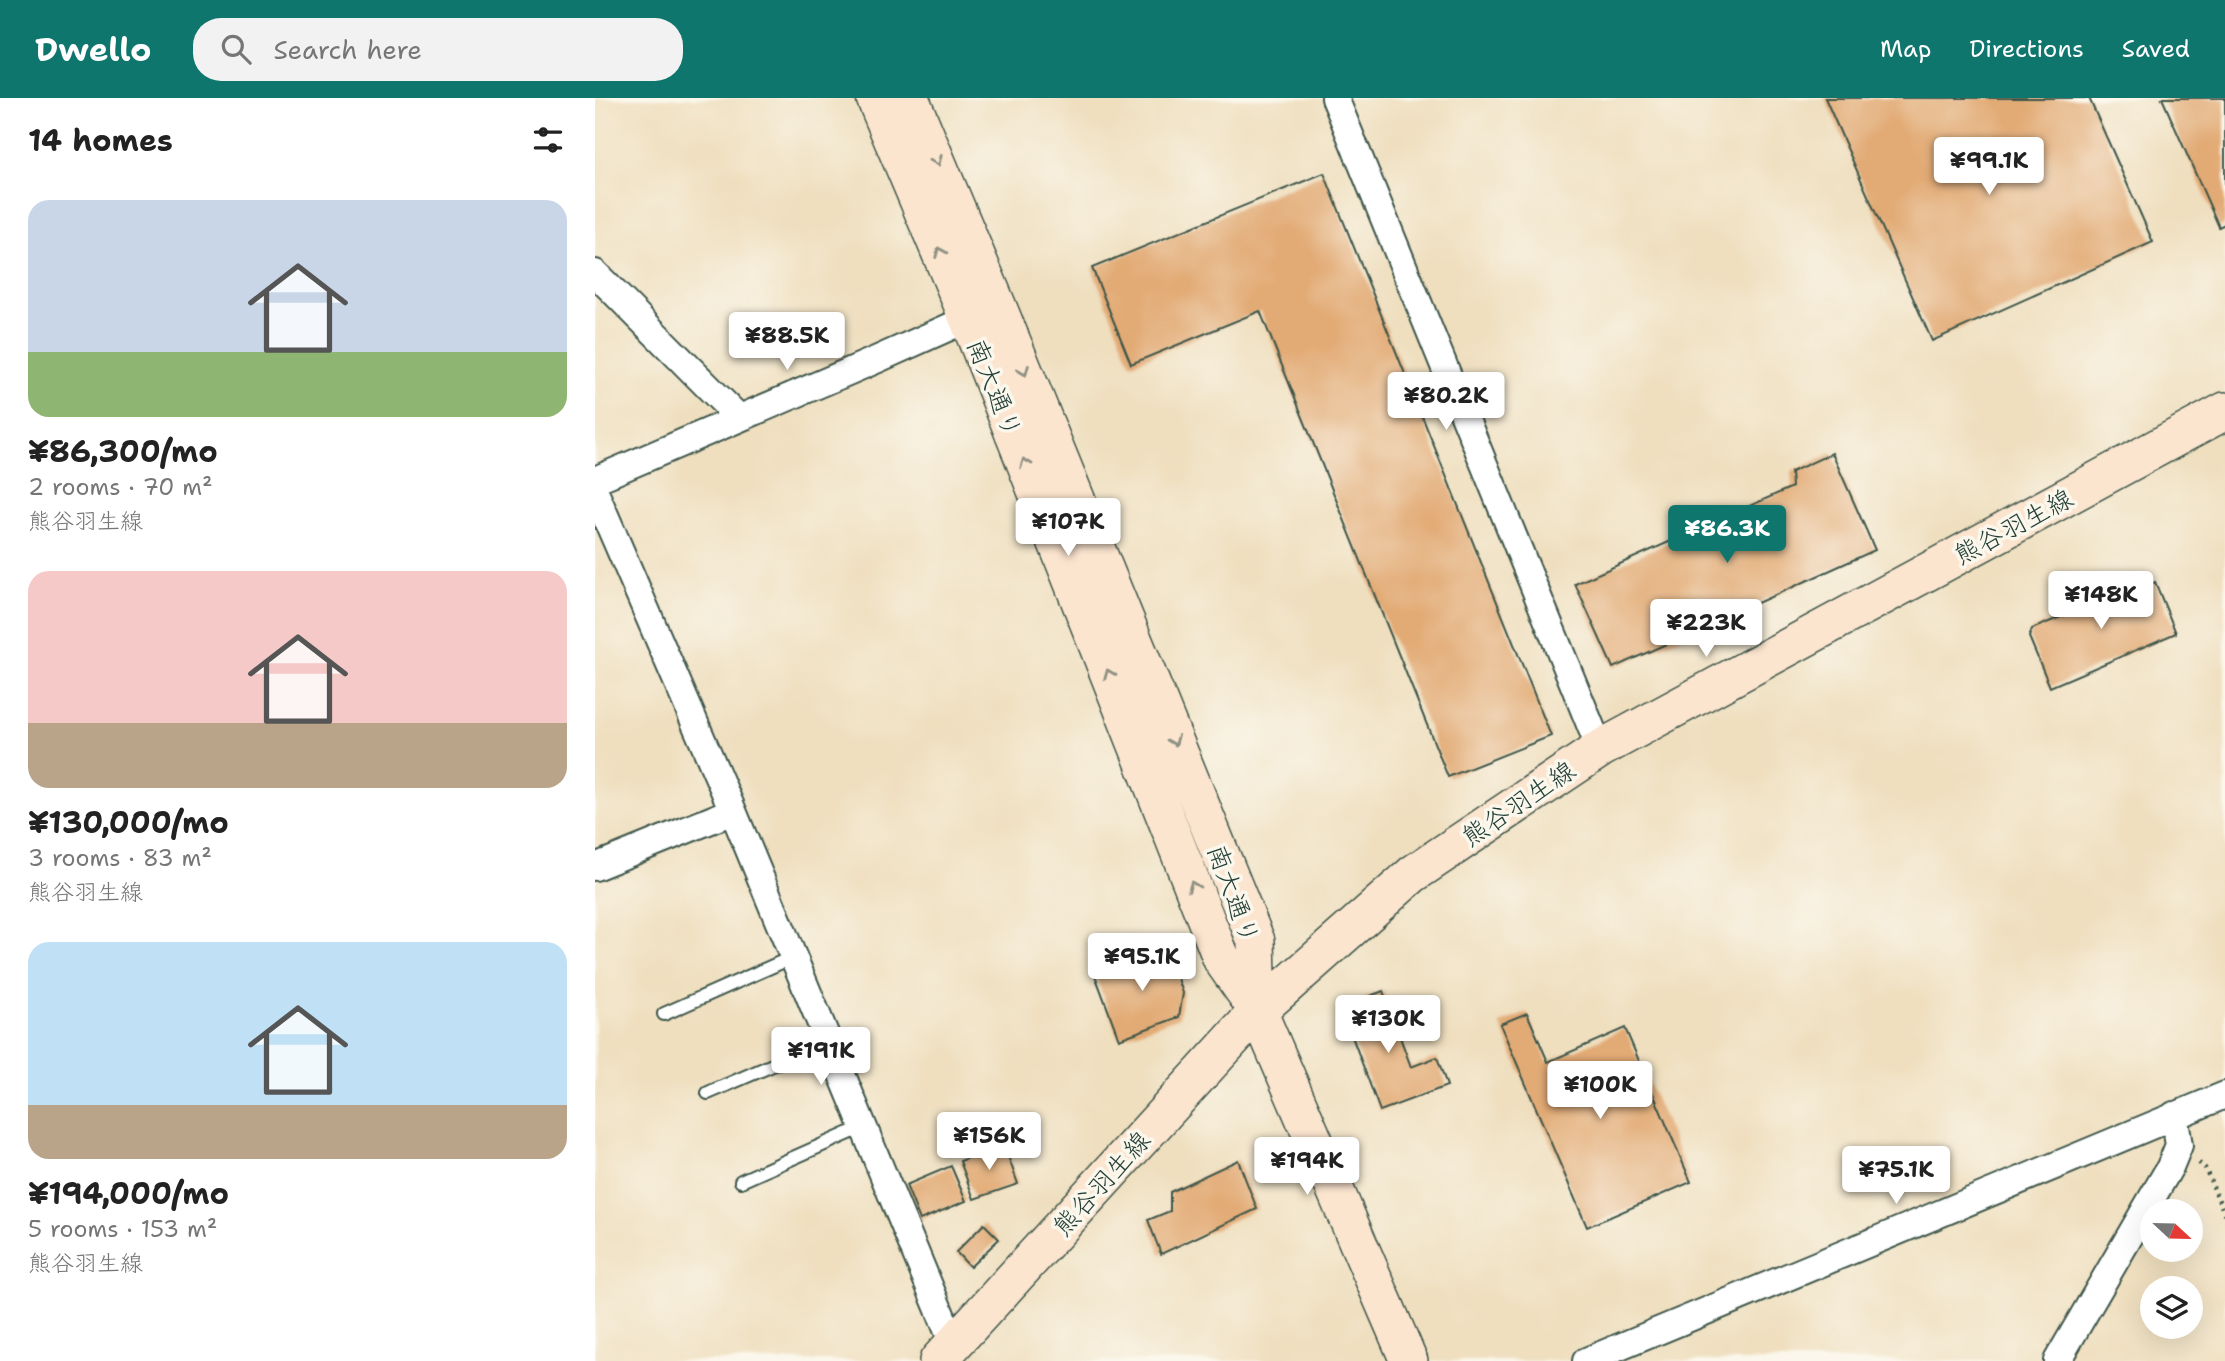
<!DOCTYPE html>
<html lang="en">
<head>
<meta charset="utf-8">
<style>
	:root { --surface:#fff; --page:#f2f2f2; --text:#222; --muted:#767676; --accent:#0f766e }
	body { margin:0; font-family:"Shantell Sans","Klee One",sans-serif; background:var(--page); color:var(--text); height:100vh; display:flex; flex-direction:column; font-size:26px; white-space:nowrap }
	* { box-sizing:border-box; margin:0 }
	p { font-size:23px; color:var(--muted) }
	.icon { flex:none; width:38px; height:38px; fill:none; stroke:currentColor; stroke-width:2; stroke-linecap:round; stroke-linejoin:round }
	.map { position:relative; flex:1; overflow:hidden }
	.panel { display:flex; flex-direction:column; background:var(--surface); width:595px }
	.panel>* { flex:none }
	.needle { width:46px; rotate:112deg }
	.buttons { position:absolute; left:1545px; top:1101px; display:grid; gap:14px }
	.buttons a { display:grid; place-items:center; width:63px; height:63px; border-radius:50%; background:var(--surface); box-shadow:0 7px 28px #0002; font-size:35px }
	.price { position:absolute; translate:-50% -60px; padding:0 16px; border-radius:7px; background:#fff; color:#222; font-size:23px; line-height:46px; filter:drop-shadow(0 2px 4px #0008) }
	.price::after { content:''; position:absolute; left:50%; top:42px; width:21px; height:16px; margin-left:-10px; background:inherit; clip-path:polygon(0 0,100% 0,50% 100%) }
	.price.selected { background:var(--accent); color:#fff }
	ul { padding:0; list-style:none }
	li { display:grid; align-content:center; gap:14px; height:371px; padding:0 28px }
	li span { display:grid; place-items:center; height:217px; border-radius:21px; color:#555 }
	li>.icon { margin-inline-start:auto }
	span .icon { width:126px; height:126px; fill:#fffc; stroke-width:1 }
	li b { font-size:30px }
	h2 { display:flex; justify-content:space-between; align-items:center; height:84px; padding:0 28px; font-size:30px }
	header { display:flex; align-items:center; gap:42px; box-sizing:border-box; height:98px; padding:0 35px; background:var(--accent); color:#fff }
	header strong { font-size:33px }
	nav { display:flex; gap:38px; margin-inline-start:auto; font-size:24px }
	.search { width:490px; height:63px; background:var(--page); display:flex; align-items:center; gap:18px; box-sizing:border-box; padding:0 24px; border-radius:28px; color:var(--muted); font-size:26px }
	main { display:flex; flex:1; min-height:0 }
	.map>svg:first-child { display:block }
	.building { fill:#e2aa75 }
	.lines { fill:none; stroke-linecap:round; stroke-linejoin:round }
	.lane-casing { stroke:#3e5549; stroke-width:16 }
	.street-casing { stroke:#3e5549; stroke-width:30 }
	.secondary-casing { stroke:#3e5549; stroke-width:40 }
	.path { stroke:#3e5549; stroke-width:4.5; stroke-dasharray:2 5; stroke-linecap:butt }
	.lane { stroke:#fff; stroke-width:12 }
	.street { stroke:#fff; stroke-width:26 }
	.secondary { stroke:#fce5cf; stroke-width:37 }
	.oneway { stroke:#8e9182 }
	.labels { text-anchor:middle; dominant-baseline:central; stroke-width:7; stroke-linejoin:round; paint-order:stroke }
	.street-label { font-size:26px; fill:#1f3d34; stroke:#fbf7ec }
</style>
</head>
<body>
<header>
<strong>Dwello</strong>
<div class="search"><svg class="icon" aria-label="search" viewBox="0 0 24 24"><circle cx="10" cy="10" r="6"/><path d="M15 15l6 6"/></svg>Search here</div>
<nav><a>Map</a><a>Directions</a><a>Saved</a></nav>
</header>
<main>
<section class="panel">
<h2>14 homes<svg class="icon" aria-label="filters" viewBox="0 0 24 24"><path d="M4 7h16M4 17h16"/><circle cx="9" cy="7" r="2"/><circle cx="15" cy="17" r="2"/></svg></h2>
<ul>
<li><span style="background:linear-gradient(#c9d6e8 70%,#8fb573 0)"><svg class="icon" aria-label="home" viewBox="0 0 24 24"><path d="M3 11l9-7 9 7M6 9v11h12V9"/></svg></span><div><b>¥86,300/mo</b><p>2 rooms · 70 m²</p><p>熊谷羽生線</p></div></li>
<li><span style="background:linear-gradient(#f6c9c9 70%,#b9a48a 0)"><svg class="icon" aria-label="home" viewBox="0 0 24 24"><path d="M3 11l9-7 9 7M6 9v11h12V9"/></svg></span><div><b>¥130,000/mo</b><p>3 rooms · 83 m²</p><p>熊谷羽生線</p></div></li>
<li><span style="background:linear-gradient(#bfe0f5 75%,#b9a48a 0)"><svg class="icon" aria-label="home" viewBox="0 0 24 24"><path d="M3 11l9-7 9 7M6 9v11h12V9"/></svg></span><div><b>¥194,000/mo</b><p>5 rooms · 153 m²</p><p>熊谷羽生線</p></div></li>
</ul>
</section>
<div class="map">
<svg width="1630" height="1263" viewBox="0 0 1630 1263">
	<rect width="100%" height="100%" fill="#fbf7ec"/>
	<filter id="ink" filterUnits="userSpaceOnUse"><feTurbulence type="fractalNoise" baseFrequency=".0143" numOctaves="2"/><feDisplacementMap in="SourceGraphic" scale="14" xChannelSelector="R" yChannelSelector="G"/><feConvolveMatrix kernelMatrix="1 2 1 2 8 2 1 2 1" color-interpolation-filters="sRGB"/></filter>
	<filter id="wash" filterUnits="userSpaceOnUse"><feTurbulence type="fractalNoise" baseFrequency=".00686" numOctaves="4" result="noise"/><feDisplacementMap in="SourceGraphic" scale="28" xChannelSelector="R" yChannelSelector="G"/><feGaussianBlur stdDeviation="1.57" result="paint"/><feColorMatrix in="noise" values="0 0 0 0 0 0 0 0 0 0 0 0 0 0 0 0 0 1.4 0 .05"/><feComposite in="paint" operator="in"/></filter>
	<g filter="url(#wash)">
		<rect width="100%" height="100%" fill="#efdfbf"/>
		<g id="blocks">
			<path class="building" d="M1230 0H1494L1558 144 1337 243Z
				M1567 0H1630V126L1624 129Z
				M729 75 956 638 853 679 665 213 536 266 497 170Z
				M1237 355 1280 452 1018 570 980 486 1197 389 1196 374Z
				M1532 483 1536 494 1560 484 1581 535 1455 589 1434 539 1437 531 1497 506 1494 498 1510 485Z
				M572 849 588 895 584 919 524 941 500 877Z
				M788 893 816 969 842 959 852 988 785 1013 746 909Z
				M932 915 953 964 1030 930 1096 1084 992 1129 905 926Z
				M409 1047 423 1086 379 1101 365 1063Z
				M643 1062 662 1111 566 1156 553 1122 575 1113V1094Z
				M356 1068 371 1103 325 1122 311 1087Z
				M389 1126 404 1141 375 1169 361 1154Z"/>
		</g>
	</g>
	<g filter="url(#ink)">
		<use href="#blocks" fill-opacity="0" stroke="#3e5549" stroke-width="2"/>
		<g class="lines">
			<g class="lane-casing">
				<path id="lane" d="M69 916 198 859
					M113 995 233 943
					M146 1083 268 1029"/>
			</g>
			<g class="street-casing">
				<path id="street" d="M740 0 1005 651
					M0 175 144 320
					M0 382 283 261 388 214
					M0 394 138 713 0 769
					M138 713 359 1248
					M991 1263 1630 997
					M1462 1263 1575 1069 1584 1047 1579 1017"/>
			</g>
			<g class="secondary-casing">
				<path id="secondary" d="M280 0 373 220 627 862 663 913 814 1263
					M315 0 402 207 661 843 663 913
					M343 1263 663 913 818 776 1005 651 1630 313"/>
			</g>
			<path class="path" d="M1604 1065 1610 1070 1630 1117"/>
			<use href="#lane" class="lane"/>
			<use href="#street" class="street"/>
			<use href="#secondary" class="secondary"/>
		</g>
		<defs><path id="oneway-chevron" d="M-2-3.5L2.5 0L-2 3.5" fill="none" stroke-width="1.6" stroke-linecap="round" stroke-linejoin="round" transform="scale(1.75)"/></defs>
		<g class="oneway">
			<use href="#oneway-chevron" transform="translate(342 63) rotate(67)"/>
			<use href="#oneway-chevron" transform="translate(345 154) rotate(-113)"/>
			<use href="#oneway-chevron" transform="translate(429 273) rotate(68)"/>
			<use href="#oneway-chevron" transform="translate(430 365) rotate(-112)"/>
			<use href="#oneway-chevron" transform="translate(514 576) rotate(-112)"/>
			<use href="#oneway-chevron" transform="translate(579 643) rotate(68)"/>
			<use href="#oneway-chevron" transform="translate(598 788) rotate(-112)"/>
		</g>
	</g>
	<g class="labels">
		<g class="street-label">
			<text transform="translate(400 290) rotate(68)">南大通り</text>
			<text transform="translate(1418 428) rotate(-28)">熊谷羽生線</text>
			<text transform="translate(923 705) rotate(-34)">熊谷羽生線</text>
			<text transform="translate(639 796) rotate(70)">南大通り</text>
			<text transform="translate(506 1085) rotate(-48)">熊谷羽生線</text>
		</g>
	</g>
</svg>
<div class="buttons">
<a><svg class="needle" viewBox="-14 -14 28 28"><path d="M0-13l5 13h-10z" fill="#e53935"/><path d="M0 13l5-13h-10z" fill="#767676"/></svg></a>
<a><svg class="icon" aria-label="layers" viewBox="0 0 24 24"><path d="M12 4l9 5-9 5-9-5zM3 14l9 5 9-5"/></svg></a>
</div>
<b class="price" style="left:1394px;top:99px">¥99.1K</b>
<b class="price" style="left:192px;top:274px">¥88.5K</b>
<b class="price" style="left:851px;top:334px">¥80.2K</b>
<b class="price" style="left:473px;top:460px">¥107K</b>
<b class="price selected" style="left:1132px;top:467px">¥86.3K</b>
<b class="price" style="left:1506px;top:533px">¥148K</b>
<b class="price" style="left:1111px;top:561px">¥223K</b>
<b class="price" style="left:547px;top:895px">¥95.1K</b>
<b class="price" style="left:793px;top:957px">¥130K</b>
<b class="price" style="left:226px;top:989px">¥191K</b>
<b class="price" style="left:1005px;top:1023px">¥100K</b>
<b class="price" style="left:394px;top:1074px">¥156K</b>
<b class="price" style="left:712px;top:1099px">¥194K</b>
<b class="price" style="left:1301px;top:1108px">¥75.1K</b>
</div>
</main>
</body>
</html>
